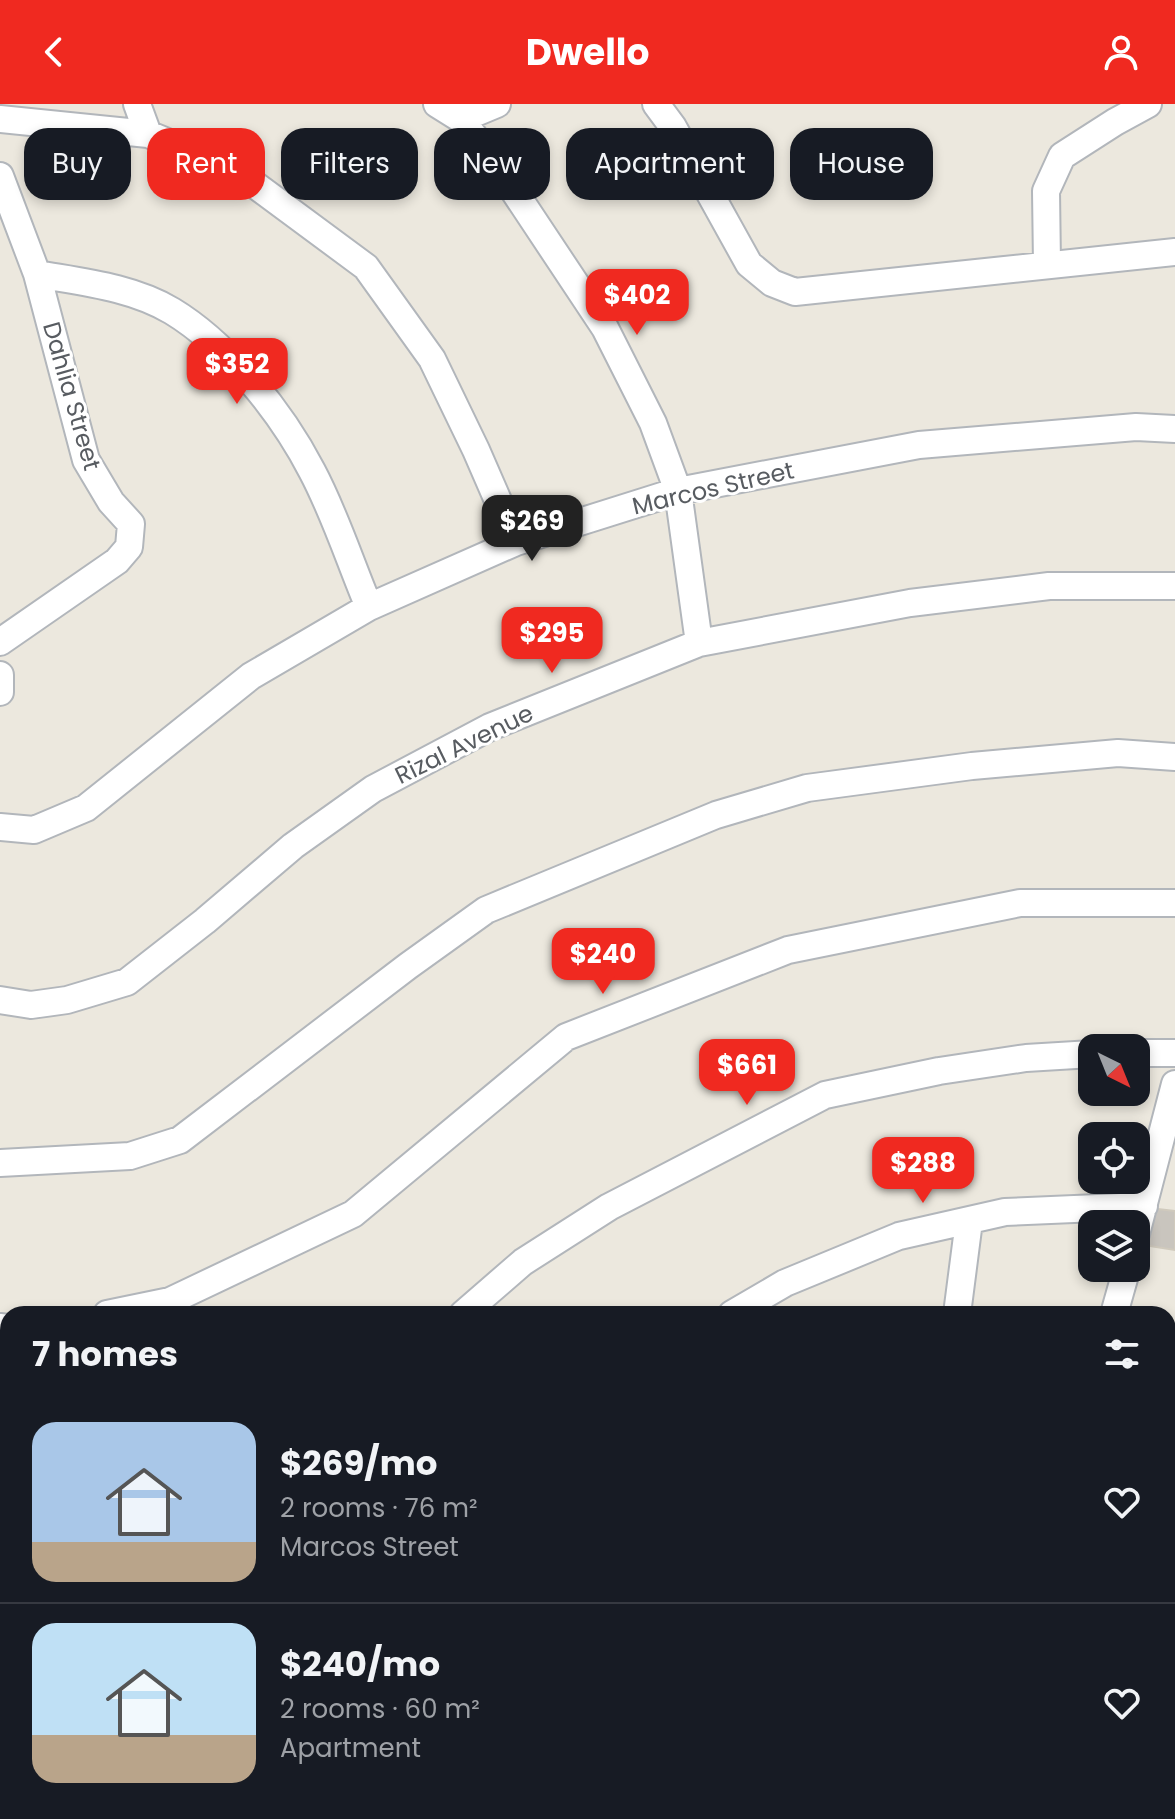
<!DOCTYPE html>
<html lang="en">
<head>
<meta charset="utf-8">
<style>
	:root { --surface:#171b24; --page:#242831; --text:#f1f3f6; --muted:#9ea1a6; --line:#363941; --accent:#f02920 }
	body { margin:0; font-family:Poppins,sans-serif; background:var(--page); color:var(--text); height:100vh; display:flex; flex-direction:column; font-size:30px; white-space:nowrap }
	* { box-sizing:border-box; margin:0 }
	p { font-size:26px; color:var(--muted) }
	.icon { flex:none; width:44px; height:44px; fill:none; stroke:currentColor; stroke-width:2; stroke-linecap:round; stroke-linejoin:round }
	.map { position:relative; flex:1; overflow:hidden }
	.drawer { position:absolute; left:0px; top:1202px; width:1176px; height:514px; display:flex; flex-direction:column; background:var(--surface); border-radius:24px 24px 0 0; box-shadow:0 4px 12px #0003 }
	.drawer>* { flex:none }
	.hud { position:absolute; left:24px; top:24px; width:1128px; height:72px; display:flex; gap:16px }
	.needle { width:52px; rotate:137deg }
	.fabs { position:absolute; left:1078px; top:930px; display:grid; gap:16px }
	.fabs a { display:grid; place-items:center; width:72px; height:72px; border-radius:16px; background:var(--surface); box-shadow:0 4px 12px #0003; font-size:40px }
	.price { position:absolute; translate:-50% -68px; padding:0 18px; border-radius:16px; background:var(--accent); color:#fff; font-size:26px; line-height:52px; filter:drop-shadow(0 2px 4px #0008) }
	.price::after { content:''; position:absolute; left:50%; top:48px; width:24px; height:18px; margin-left:-12px; background:inherit; clip-path:polygon(0 0,100% 0,50% 100%) }
	.price.on { background:#222; color:#fff }
	ul { padding:0; list-style:none }
	li { display:flex; align-items:center; gap:24px; height:200px; padding:0 32px }
	li+li { border-top:2px solid var(--line) }
	li span { display:grid; place-items:center; flex:none; width:224px; height:160px; border-radius:24px; color:#555 }
	li>.icon { margin-inline-start:auto }
	span .icon { width:96px; height:96px; fill:#fffc; stroke-width:1 }
	li b { font-size:34px }
	h2 { display:flex; justify-content:space-between; align-items:center; height:96px; padding:0 32px; font-size:34px }
	.tag { padding:0 28px; border-radius:24px; background:var(--surface); box-shadow:0 4px 12px #0003; font-size:28px; line-height:72px }
	.tag.on { background:var(--accent); color:#fff }
	header { display:flex; justify-content:space-between; align-items:center; height:104px; padding:0 32px; background:var(--accent); color:#fff; font-size:36px; font-weight:700 }
	.map>svg:first-child { display:block }
	.lines { fill:none; stroke-linecap:round; stroke-linejoin:round }
	.stream { stroke:#9bd7ff; stroke-width:9 }
	.building { fill:#c9c5be; stroke:#d0cabd; stroke-width:2 }
	.street-casing { stroke:#b2b6bb; stroke-width:30 }
	.path { stroke:#90c49d; stroke-width:5; stroke-dasharray:8 4; stroke-linecap:butt }
	.street { stroke:#fff; stroke-width:26 }
	.labels { text-anchor:middle; dominant-baseline:central; stroke-width:6; stroke-linejoin:round; paint-order:stroke }
	.street-label { font-size:24px; fill:#585c61; stroke:#fff }
</style>
</head>
<body>
<header><svg class="icon" aria-label="back" viewBox="0 0 24 24"><path d="M15 5l-7 7 7 7"/></svg>Dwello<svg class="icon" aria-label="person" viewBox="0 0 24 24"><circle cx="12" cy="8" r="4"/><path d="M4 21q1-7 8-7t8 7"/></svg></header>
<div class="map">
<svg width="1175" height="1715" viewBox="0 0 1175 1715">
	<rect width="100%" height="100%" fill="#ece8de"/>
	<g class="lines">
		<path class="stream" d="M1168 1360H1175
			M774 1715 775 1711"/>
	</g>
	<path class="building" d="M1149 1104 1175 1107V1146L1137 1140Z"/>
	<g class="lines">
		<g class="street-casing">
			<path id="street" d="M137 0 148 30
				M437 0 461 15 504 72 605 224 653 319 678 387 699 539
				M656 0 673 23 749 160 772 179 795 188 1175 148
				M0 15 148 30 235 66 366 163 432 255 476 346 516 438
				M461 15 497 0
				M0 72 37 170 86 356 111 398 131 420 129 443 117 457 0 538
				M1047 160 1046 87 1062 52 1115 18 1148 0
				M37 170C82 178 132 183 172 207 228 241 282 309 312 367 335 410 350 458 369 503
				M0 571V588
				M0 723 34 726 86 704 251 572 369 503 516 438 678 387 919 341 1136 323 1175 325
				M0 896 31 901 67 896 127 878 205 817 293 742 373 685 490 623 699 539 910 499 1049 482H1175
				M1136 949H1175
				M0 1059 130 1052 180 1036 408 862 486 806 716 711 807 684 972 662 1118 649 1175 653
				M1136 1130 1175 980
				M107 1210 170 1197 353 1110 566 933 788 846 1020 799H1175
				M463 1210 523 1158 609 1103 825 991 939 967 1026 954 1092 950
				M732 1210 785 1179 899 1132 1005 1108 1144 1102
				M957 1210 969 1117
				M1114 1210 1127 1164
				M0 1223 8 1224
				M1168 1343 1175 1342
				M0 1367H8
				M1168 1376 1175 1375
				M1168 1530 1175 1529
				M4 1531 8 1526
				M0 1698 8 1693
				M253 1715 262 1708
				M462 1715 469 1708
				M649 1715 655 1708
				M756 1715 758 1708
				M868 1715 873 1708"/>
		</g>
		<path class="path" d="M797 1715 798 1708"/>
		<use href="#street" class="street"/>
	</g>
	<g class="labels">
		<g class="street-label">
			<text transform="translate(72 292) rotate(74)">Dahlia Street</text>
			<text transform="translate(713 384) rotate(-13)">Marcos Street</text>
			<text transform="translate(464 640) rotate(-26)">Rizal Avenue</text>
		</g>
	</g>
</svg>
<div class="fabs">
<a><svg class="needle" viewBox="-14 -14 28 28"><path d="M0-13l5 13h-10z" fill="#e53935"/><path d="M0 13l5-13h-10z" fill="#9ea1a6"/></svg></a>
<a><svg class="icon" aria-label="locate" viewBox="0 0 24 24"><circle cx="12" cy="12" r="6"/><path d="M12 2v4M12 18v4M2 12h4M18 12h4"/></svg></a>
<a><svg class="icon" aria-label="layers" viewBox="0 0 24 24"><path d="M12 4l9 5-9 5-9-5zM3 14l9 5 9-5"/></svg></a>
</div>
<b class="price" style="left:637px;top:233px">$402</b>
<b class="price" style="left:237px;top:302px">$352</b>
<b class="price on" style="left:532px;top:459px">$269</b>
<b class="price" style="left:552px;top:571px">$295</b>
<b class="price" style="left:603px;top:892px">$240</b>
<b class="price" style="left:747px;top:1003px">$661</b>
<b class="price" style="left:923px;top:1101px">$288</b>
<div class="hud">
<a class="tag">Buy</a>
<a class="tag on">Rent</a>
<a class="tag">Filters</a>
<a class="tag">New</a>
<a class="tag">Apartment</a>
<a class="tag">House</a>
</div>
<section class="drawer">
<h2>7 homes<svg class="icon" aria-label="filters" viewBox="0 0 24 24"><path d="M4 7h16M4 17h16"/><circle cx="9" cy="7" r="2"/><circle cx="15" cy="17" r="2"/></svg></h2>
<ul>
<li><span style="background:linear-gradient(#a9c7e8 75%,#b9a48a 0)"><svg class="icon" aria-label="home" viewBox="0 0 24 24"><path d="M3 11l9-7 9 7M6 9v11h12V9"/></svg></span><div><b>$269/mo</b><p>2 rooms · 76 m²</p><p>Marcos Street</p></div><svg class="icon" aria-label="heart" viewBox="0 0 24 24"><path d="M12 20l-8-8c-3-5 5-10 8-4 3-6 11-1 8 4z"/></svg></li>
<li><span style="background:linear-gradient(#bfe0f5 70%,#b9a48a 0)"><svg class="icon" aria-label="home" viewBox="0 0 24 24"><path d="M3 11l9-7 9 7M6 9v11h12V9"/></svg></span><div><b>$240/mo</b><p>2 rooms · 60 m²</p><p>Apartment</p></div><svg class="icon" aria-label="heart" viewBox="0 0 24 24"><path d="M12 20l-8-8c-3-5 5-10 8-4 3-6 11-1 8 4z"/></svg></li>
</ul>
</section>
</div>
</body>
</html>
